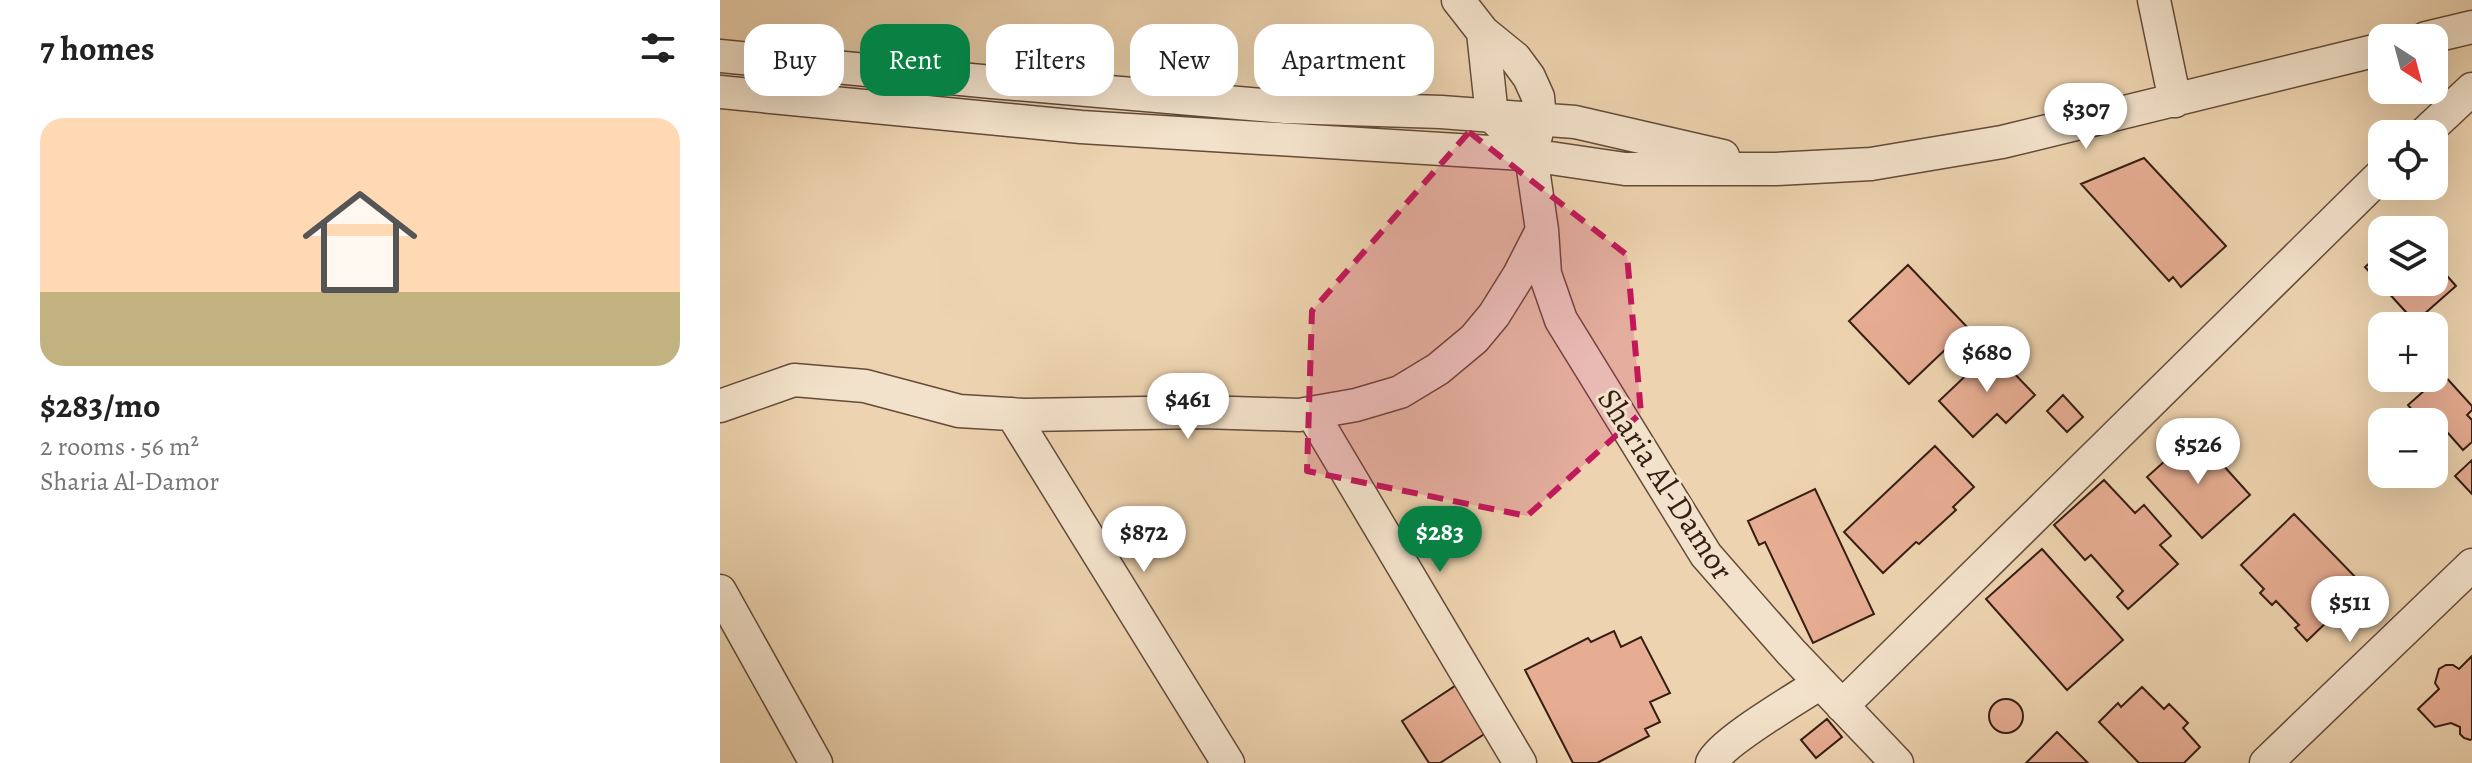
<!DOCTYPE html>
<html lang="en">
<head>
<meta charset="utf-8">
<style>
	:root { --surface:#fff; --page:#f6f6f6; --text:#222; --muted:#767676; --accent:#0b8043 }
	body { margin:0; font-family:Alegreya,serif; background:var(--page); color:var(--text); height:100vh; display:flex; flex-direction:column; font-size:30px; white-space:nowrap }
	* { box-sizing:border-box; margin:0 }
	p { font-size:26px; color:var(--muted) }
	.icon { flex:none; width:44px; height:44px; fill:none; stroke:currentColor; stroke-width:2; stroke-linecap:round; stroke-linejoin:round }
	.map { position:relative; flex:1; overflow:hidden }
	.sheet { display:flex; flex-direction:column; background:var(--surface); width:720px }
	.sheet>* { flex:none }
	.hud { position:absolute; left:24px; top:24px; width:760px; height:72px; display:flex; gap:16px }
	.needle { width:52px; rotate:144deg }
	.tools { position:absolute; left:1648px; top:24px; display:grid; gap:16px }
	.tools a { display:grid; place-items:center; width:80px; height:80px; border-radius:16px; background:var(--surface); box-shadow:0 8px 32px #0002; font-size:40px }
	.price { position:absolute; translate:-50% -68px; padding:0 18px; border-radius:28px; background:#fff; color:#222; font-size:26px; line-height:52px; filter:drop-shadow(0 2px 4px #0008) }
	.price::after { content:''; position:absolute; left:50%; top:48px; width:24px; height:18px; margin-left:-12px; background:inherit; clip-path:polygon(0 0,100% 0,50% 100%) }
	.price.selected { background:var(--accent); color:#fff }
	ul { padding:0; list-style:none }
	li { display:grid; align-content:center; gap:16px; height:424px; padding:0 40px }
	li span { display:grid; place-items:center; height:248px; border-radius:24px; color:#555 }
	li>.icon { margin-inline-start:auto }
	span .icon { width:144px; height:144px; fill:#fffc; stroke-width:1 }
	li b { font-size:34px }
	h2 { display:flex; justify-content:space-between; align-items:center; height:96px; padding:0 40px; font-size:34px }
	.pill { padding:0 28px; border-radius:24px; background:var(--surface); box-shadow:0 8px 32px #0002; font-size:28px; line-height:72px }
	.pill.selected { background:var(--accent); color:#fff }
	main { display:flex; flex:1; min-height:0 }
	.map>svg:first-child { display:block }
	.building { fill:#e7ad93; stroke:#371e13; stroke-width:2 }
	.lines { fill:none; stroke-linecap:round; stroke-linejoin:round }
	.minor-casing { stroke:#644b3a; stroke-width:35 }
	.minor { stroke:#f3e2cb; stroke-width:32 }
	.marked { fill:#c2185b; fill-opacity:0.2; stroke:#c2185b; stroke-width:6; stroke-dasharray:16 10; stroke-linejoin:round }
	.labels { text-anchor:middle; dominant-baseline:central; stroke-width:6; stroke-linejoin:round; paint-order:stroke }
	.street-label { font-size:32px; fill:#371e13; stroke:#f3e2cb }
</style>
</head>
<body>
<main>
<section class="sheet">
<h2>7 homes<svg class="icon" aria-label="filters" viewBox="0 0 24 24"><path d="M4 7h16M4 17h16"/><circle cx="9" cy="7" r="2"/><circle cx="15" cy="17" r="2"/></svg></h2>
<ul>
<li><span style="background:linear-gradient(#ffd9b3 70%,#c2b280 0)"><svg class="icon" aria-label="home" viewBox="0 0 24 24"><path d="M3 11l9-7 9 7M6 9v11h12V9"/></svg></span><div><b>$283/mo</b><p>2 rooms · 56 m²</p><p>Sharia Al-Damor</p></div></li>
</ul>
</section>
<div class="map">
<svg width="1752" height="763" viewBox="0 0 1752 763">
	<rect width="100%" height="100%" fill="#edd3af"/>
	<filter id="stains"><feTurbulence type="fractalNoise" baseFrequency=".0025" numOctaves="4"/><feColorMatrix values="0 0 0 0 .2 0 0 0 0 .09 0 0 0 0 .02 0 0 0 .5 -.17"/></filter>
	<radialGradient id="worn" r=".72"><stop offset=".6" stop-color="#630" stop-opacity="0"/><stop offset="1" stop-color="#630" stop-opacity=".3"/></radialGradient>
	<path class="building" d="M1424 158 1506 246 1461 287 1453 277 1449 281 1361 184Z
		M1662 252V282H1714V261L1736 286 1695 322 1645 267Z
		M1188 265 1248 328 1189 384 1129 321Z
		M1277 346 1292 362 1287 366 1315 395 1286 423 1277 414 1253 437 1219 401Z
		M1723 374 1752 406V410L1747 415 1752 420V442L1743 450 1727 432 1714 444V422H1680L1693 411 1688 405Z
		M1343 395 1363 417 1347 432 1327 411Z
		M1475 434 1530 495 1482 538 1427 477Z
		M1215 446 1254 487 1233 507 1236 510 1199 544 1196 542 1163 573 1124 532Z
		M1752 460V494L1735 476Z
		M1384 480 1415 513 1424 505 1451 536 1440 545 1458 564 1408 609 1397 597 1403 591 1371 555 1365 560 1334 525Z
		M1095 489 1154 614 1093 643 1045 542 1039 545 1028 521Z
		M1574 514 1644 586 1587 641 1575 628 1579 625 1556 601 1552 605 1540 593 1544 589 1521 565Z
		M1322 549 1403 640 1347 690 1266 599Z
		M894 631 901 647 921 637 950 693 930 702 940 722 925 729 929 736 877 763H853L805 670 868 638 871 642Z
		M1752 656V739L1750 740 1744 738 1740 734V727L1731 723 1715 727 1698 709 1719 689 1715 683 1719 669 1726 665H1733L1739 669Z
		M738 684 769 731 720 763H709L682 721Z
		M1422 687 1444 709 1449 704 1468 723 1463 728 1480 747 1464 763H1419L1379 722 1398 703 1401 707Z
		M1269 716a17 17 0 1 1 34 0a17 17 0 1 1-34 0Z
		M1107 719 1122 737 1096 758 1081 740Z
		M1337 732 1368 763H1306Z"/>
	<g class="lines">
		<g class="minor-casing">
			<path id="minor" d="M738 0 763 32 795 58 809 77 818 97 820 120 811 155 822 230 825 274 841 320 986 555 1071 652 1177 763
				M1434 0 1455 101
				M763 32 772 116 786 130
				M1706 38 1752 27
				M0 56 272 82 565 107 721 112 855 122 1003 156
				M0 92 361 127 803 154 905 169H1056L1151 164 1282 142 1662 49
				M1704 134 1752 89
				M0 406 74 380 145 386 239 411 305 415 482 412 579 415 636 405 680 392 718 369 754 339 774 315 799 275 822 230
				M592 413 800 763
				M292 414 508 763
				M0 591 96 763
				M1122 706 1662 174
				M992 763C1001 742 1078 698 1100 683
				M1546 763 1752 565"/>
		</g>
		<use href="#minor" class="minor"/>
	</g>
	<path class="marked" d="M749 132 907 255 921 413 807 516 587 471 592 311Z"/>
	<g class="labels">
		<g class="street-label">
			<text transform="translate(946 484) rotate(57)">Sharia Al-Damor</text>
		</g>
	</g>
	<rect width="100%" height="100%" filter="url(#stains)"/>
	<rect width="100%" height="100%" fill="url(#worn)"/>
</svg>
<div class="tools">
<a><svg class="needle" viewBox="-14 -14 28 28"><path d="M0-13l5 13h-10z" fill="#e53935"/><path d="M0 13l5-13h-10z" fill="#767676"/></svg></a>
<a><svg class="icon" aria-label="locate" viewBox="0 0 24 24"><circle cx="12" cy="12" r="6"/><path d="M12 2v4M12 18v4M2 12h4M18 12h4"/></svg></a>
<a><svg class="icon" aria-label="layers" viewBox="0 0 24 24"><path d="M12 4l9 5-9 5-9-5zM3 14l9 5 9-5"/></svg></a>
<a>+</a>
<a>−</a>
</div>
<b class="price" style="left:1366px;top:151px">$307</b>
<b class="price" style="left:1267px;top:394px">$680</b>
<b class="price" style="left:468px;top:441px">$461</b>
<b class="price" style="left:1478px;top:486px">$526</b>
<b class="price" style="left:424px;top:574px">$872</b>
<b class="price selected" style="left:720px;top:574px">$283</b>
<b class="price" style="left:1630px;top:644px">$511</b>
<div class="hud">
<a class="pill">Buy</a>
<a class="pill selected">Rent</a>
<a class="pill">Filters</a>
<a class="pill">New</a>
<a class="pill">Apartment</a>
</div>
</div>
</main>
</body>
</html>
